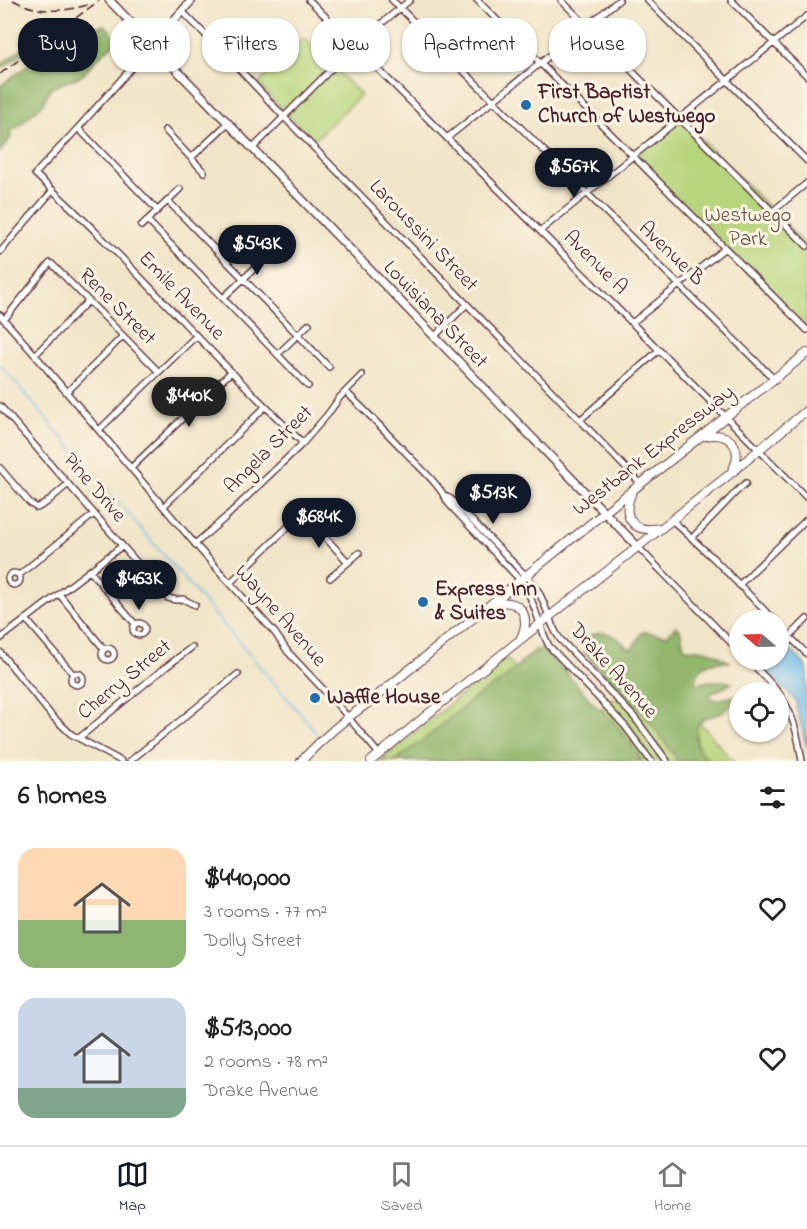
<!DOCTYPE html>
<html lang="en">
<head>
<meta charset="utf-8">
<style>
	:root { --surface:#fff; --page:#f6f6f6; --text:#222; --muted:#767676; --line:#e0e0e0; --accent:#111827 }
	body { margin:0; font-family:"Indie Flower",sans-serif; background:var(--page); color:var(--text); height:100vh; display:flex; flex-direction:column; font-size:22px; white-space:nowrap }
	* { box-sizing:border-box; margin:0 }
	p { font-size:20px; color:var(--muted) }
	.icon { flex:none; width:33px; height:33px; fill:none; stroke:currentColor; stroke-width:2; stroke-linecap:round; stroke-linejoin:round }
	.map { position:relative; height:761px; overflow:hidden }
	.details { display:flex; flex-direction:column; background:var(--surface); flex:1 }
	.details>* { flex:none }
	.hud { position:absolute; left:18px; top:18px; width:771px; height:54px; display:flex; gap:12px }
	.needle { width:39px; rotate:289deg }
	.buttons { position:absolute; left:729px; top:610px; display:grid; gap:12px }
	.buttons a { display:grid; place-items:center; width:60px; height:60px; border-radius:50%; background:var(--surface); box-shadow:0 2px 4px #0004; font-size:30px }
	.price { position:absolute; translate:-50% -51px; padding:0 14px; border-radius:21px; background:var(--accent); color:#fff; font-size:20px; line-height:39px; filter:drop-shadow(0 2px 3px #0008) }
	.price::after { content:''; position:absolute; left:50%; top:36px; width:18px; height:14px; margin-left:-9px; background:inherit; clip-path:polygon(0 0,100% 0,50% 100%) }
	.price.current { background:#222; color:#fff }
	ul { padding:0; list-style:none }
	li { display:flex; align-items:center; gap:18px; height:150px; padding:0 18px }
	li span { display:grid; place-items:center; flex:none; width:168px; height:120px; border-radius:18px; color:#555 }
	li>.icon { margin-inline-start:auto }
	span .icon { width:72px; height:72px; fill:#fffc; stroke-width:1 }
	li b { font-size:26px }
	h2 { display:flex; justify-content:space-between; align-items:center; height:72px; padding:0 18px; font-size:26px }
	.tag { padding:0 21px; border-radius:24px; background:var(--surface); box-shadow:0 2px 4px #0004; font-size:21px; line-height:54px }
	.tag.current { background:var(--accent); color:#fff }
	.tabs { display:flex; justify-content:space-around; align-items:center; height:84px; border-top:2px solid var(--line); background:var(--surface); font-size:16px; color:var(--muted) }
	.tabs a { display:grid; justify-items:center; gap:3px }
	.tabs .current { color:var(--accent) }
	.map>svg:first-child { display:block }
	.green { fill:#b7d57c; stroke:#807a54; stroke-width:1.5 }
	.forest { fill:#91b66c; stroke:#6e6a4c; stroke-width:1.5 }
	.water { fill:#6ebbe8; stroke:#5c6d8a; stroke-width:1.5 }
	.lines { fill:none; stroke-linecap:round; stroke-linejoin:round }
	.stream { stroke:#6ebbe8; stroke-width:1.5 }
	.minor-casing { stroke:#633d43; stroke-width:8 }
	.major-casing { stroke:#633d43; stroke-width:10 }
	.highway-casing { stroke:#633d43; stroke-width:10 }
	.minor { stroke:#fff; stroke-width:5 }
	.major { stroke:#fff; stroke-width:7 }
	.highway { stroke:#fff; stroke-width:8 }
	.rail { stroke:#4a1f2b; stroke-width:1.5; stroke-dasharray:9 4.5; stroke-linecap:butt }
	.poi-dot { fill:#1f6fb2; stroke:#fcf5e5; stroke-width:2 }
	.labels { text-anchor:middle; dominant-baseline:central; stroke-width:6; stroke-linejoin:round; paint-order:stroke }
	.poi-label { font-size:21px; font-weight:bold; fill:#4a1f2b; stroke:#fcf5e5; text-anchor:start }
	.park-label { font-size:21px; fill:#654c3f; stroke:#fcf5e5 }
	.street-label { font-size:21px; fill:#4a1f2b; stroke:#fcf5e5 }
</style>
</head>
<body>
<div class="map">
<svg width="807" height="761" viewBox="0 0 807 761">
	<rect width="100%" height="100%" fill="#fcf5e5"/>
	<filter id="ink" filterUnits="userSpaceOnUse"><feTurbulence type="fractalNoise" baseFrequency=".0167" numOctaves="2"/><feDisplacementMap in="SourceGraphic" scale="12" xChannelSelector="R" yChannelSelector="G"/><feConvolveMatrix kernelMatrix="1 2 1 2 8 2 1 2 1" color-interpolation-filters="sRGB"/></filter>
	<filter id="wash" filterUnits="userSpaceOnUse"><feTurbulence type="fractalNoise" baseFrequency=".008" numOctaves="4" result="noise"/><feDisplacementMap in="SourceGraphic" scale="24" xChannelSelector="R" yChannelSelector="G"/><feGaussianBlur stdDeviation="1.35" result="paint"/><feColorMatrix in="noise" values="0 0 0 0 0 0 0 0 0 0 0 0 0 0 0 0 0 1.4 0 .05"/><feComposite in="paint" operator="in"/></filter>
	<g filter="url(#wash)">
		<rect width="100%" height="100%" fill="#f1e5c8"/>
		<path class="green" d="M304 38 361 95 313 141 258 84Z
			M680 118 807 246V330L633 156Z
			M506 658 572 730 654 670 733 761H380Z"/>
		<path class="forest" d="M55 24H59L30 49 0 69V65Z
			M104 25 110 30 115 38 114 43 96 60 83 75 51 88 42 105 15 129 10 130 11 137 0 152V86L38 58 95 27Z
			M676 626 680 630 684 647 690 650C704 646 717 654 729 662 713 661 700 664 695 680L697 684C709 680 719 679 732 683L721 689 712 693 710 698 717 700 739 695V700L721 713 706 718 698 724C694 742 696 749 709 761H678C661 736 644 713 623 691 610 678 594 667 584 652L591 635C598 632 609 632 616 637 622 641 624 647 632 649L642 632C651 632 658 635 668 635Z
			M541 649 556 661 592 702 611 719 632 745 642 761H395L426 738 474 698 503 680 535 650Z"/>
		<path class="water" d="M779 642 797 656 807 668V747L796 707 797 702 756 660H778Z"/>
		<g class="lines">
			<path class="stream" d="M0 365 317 733"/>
		</g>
	</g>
	<g filter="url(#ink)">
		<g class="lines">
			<g class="minor-casing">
				<path id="minor" d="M309 0 807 498
					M392 0 774 379
					M477 0 807 330
					M561 0 807 246
					M647 0 807 161
					M731 0 807 76
					M182 11 241 71 284 117 580 420 641 484
					M152 45 78 128 35 174C129 259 211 356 303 443
					M78 128 157 210
					M165 130 204 172
					M447 138 619 0
					M252 149 354 46 410 0
					M191 158 228 123
					M168 201 329 367
					M773 211 807 183
					M147 220 308 386
					M141 226 180 189
					M540 231 807 16
					M0 252 53 190
					M223 298 255 268
					M0 315 35 355 195 544 275 633 288 652 336 703 379 754
					M4 320 50 263 52 264 159 372
					M632 323 725 248
					M434 337 467 304
					M278 354 309 324
					M35 355 88 301
					M67 392 123 336
					M346 392C368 413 388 434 409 456 422 470 440 485 448 503L520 580C535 599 538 625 549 646L625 726 651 761
					M0 406 168 598 176 600 183 599 195 605
					M580 420 659 350
					M99 430 196 336
					M0 468 30 503 37 508 46 503 68 484
					M131 468 231 372
					M445 496 451 499 533 583C547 601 547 621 560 639L635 718 667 761
					M164 506 265 407
					M672 520 713 558 775 621
					M692 538 738 490 746 483
					M195 544 226 517 303 443 328 414 340 397 362 375
					M638 547 740 652
					M90 571 135 624
					M8 579a6 6 0 1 1 12 0a6 6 0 1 1-12 0Z
					M19 575 94 514
					M330 578 359 553
					M230 583 296 519 301 517 309 520 348 562
					M739 585 807 519
					M59 594 104 649
					M26 619 73 674
					M133 629a6 6 0 1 1 12 0a6 6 0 1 1-12 0Z
					M778 625 807 654
					M790 636 807 619
					M0 639 122 546
					M102 654a6 6 0 1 1 12 0a6 6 0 1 1-12 0Z
					M0 652 51 715 71 734 121 761
					M748 660C758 670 769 680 777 691 793 711 798 736 802 761
					M71 679a6 6 0 1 1 12 0a6 6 0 1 1-12 0Z
					M79 738 157 674 192 647
					M130 761 238 674"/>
			</g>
			<g class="major-casing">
				<path id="major" d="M109 0 638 547
					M152 45 192 0"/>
			</g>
			<g class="highway-casing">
				<path id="highway" d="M705 436C729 431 745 447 732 471
					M632 492C621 516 632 534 660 528
					M494 604C521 597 532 616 520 640
					M301 761C322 739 343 720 368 703L610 508 807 353
					M371 761 468 681 730 474 807 410"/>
			</g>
			<use href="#minor" class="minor"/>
			<use href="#major" class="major"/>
			<use href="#highway" class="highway"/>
			<path class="rail" d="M13 0C37 13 64 13 90 4
				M0 74 100 0"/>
		</g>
	</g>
	<g class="poi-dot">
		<circle cx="526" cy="105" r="6"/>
		<circle cx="423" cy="602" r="6"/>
		<circle cx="315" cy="698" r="6"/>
	</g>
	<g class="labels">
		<g class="poi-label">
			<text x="538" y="93">First Baptist<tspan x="538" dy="24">Church of Westwego</tspan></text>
			<text x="435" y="590">Express Inn<tspan x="435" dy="24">&amp; Suites</tspan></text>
			<text x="327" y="698">Waffle House</text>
		</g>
		<g class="park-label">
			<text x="748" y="216">Westwego<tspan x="748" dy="24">Park</tspan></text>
		</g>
		<g class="street-label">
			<text transform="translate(423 236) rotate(46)">Laroussini Street</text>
			<text transform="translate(671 254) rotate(44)">Avenue B</text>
			<text transform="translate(595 263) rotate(45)">Avenue A</text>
			<text transform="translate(181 296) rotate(46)">Emile Avenue</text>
			<text transform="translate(117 307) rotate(45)">Rene Street</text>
			<text transform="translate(435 315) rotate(46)">Louisiana Street</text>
			<text transform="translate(269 450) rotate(-45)">Angela Street</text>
			<text transform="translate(654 451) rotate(-38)">Westbank Expressway</text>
			<text transform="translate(94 488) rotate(49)">Pine Drive</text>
			<text transform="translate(280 616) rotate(49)">Wayne Avenue</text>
			<text transform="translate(613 671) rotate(48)">Drake Avenue</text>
			<text transform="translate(125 680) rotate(-39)">Cherry Street</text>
		</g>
	</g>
</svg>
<div class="buttons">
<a><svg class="needle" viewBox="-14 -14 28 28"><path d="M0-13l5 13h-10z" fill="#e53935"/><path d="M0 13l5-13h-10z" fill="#767676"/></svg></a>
<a><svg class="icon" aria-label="locate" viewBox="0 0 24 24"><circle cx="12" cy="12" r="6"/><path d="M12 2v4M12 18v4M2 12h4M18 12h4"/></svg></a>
</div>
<b class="price" style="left:574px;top:199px">$567K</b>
<b class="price" style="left:257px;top:276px">$543K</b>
<b class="price current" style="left:189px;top:428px">$440K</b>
<b class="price" style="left:493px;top:525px">$513K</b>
<b class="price" style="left:319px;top:549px">$684K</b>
<b class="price" style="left:139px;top:611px">$463K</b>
<div class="hud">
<a class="tag current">Buy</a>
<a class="tag">Rent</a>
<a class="tag">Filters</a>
<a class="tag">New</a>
<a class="tag">Apartment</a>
<a class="tag">House</a>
</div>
</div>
<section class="details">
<h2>6 homes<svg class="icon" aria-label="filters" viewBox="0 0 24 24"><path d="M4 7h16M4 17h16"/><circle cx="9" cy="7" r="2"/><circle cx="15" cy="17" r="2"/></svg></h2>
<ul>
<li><span style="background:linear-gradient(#ffd9b3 60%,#8fb573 0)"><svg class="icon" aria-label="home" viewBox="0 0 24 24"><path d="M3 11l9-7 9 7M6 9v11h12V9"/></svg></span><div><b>$440,000</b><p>3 rooms · 77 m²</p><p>Dolly Street</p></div><svg class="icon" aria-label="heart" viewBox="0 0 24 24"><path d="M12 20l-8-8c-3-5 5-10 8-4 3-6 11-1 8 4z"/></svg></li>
<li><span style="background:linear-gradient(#c9d6e8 75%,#7fa58c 0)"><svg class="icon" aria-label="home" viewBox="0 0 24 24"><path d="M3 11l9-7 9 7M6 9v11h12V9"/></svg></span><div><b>$513,000</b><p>2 rooms · 78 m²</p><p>Drake Avenue</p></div><svg class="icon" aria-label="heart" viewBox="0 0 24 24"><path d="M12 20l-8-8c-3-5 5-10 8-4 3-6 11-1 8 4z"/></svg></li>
</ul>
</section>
<nav class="tabs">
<a class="current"><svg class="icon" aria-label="map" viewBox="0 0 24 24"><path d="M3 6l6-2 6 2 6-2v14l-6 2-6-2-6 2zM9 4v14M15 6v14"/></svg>Map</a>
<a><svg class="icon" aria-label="saved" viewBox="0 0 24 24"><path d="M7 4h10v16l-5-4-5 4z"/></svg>Saved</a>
<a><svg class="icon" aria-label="home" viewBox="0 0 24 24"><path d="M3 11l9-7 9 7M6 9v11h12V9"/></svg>Home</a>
</nav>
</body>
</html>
